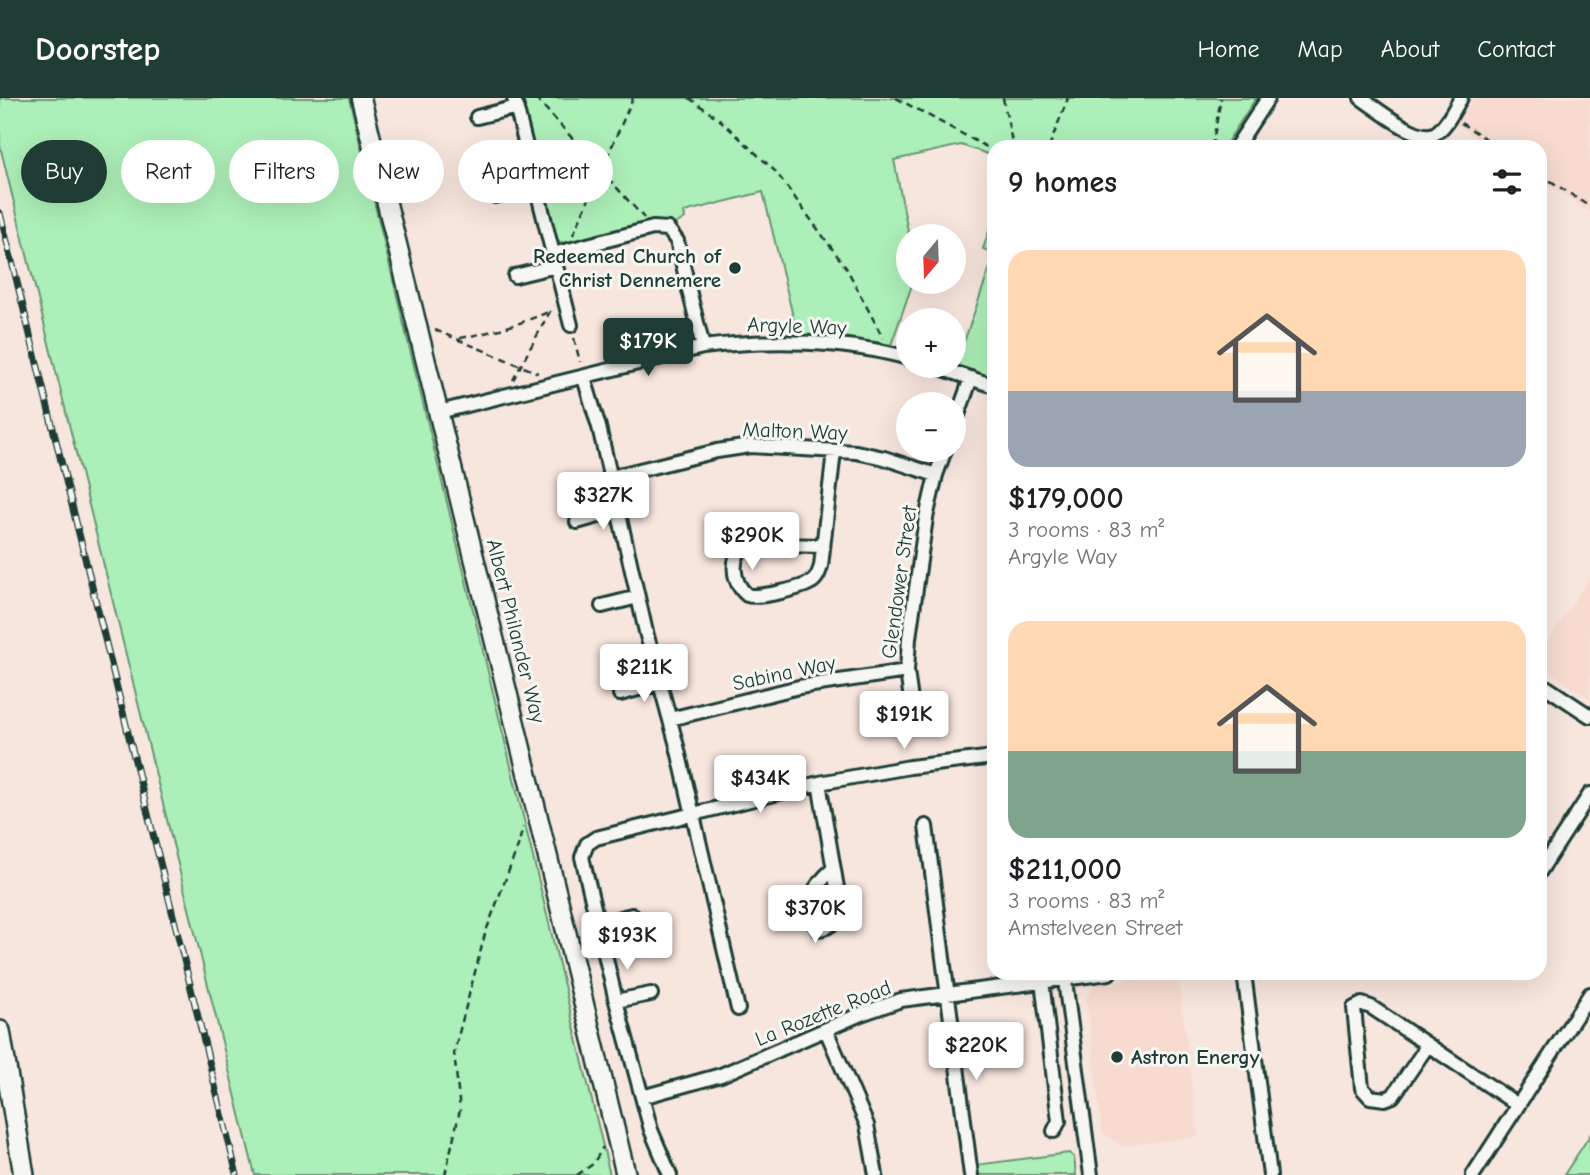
<!DOCTYPE html>
<html lang="en">
<head>
<meta charset="utf-8">
<style>
	:root { --surface:#fff; --page:#f6f6f6; --text:#202124; --muted:#757577; --accent:#1f3d34 }
	body { margin:0; font-family:"Comic Neue",sans-serif; background:var(--page); color:var(--text); height:100vh; display:flex; flex-direction:column; font-size:26px; white-space:nowrap }
	* { box-sizing:border-box; margin:0 }
	p { font-size:23px; color:var(--muted) }
	.icon { flex:none; width:38px; height:38px; fill:none; stroke:currentColor; stroke-width:2; stroke-linecap:round; stroke-linejoin:round }
	.map { position:relative; flex:1; overflow:hidden }
	.sheet { position:absolute; left:987px; top:42px; width:560px; height:840px; display:flex; flex-direction:column; background:var(--surface); border-radius:21px; box-shadow:0 7px 28px #0002 }
	.sheet>* { flex:none }
	.hud { position:absolute; left:21px; top:42px; width:665px; height:63px; display:flex; gap:14px }
	.needle { width:46px; rotate:199deg }
	.buttons { position:absolute; left:896px; top:126px; display:grid; gap:14px }
	.buttons a { display:grid; place-items:center; width:70px; height:70px; border-radius:50%; background:var(--surface); box-shadow:0 7px 28px #0002; font-size:35px }
	.price { position:absolute; translate:-50% -60px; padding:0 16px; border-radius:7px; background:#fff; color:#222; font-size:23px; line-height:46px; filter:drop-shadow(0 2px 4px #0008) }
	.price::after { content:''; position:absolute; left:50%; top:42px; width:21px; height:16px; margin-left:-10px; background:inherit; clip-path:polygon(0 0,100% 0,50% 100%) }
	.price.selected { background:var(--accent); color:#fff }
	ul { padding:0; list-style:none }
	li { display:grid; align-content:center; gap:14px; height:371px; padding:0 21px }
	li span { display:grid; place-items:center; height:217px; border-radius:21px; color:#555 }
	li>.icon { margin-inline-start:auto }
	span .icon { width:126px; height:126px; fill:#fffc; stroke-width:1 }
	li b { font-size:30px }
	h2 { display:flex; justify-content:space-between; align-items:center; height:84px; padding:0 21px; font-size:30px }
	.tag { padding:0 24px; border-radius:32px; background:var(--surface); box-shadow:0 7px 28px #0002; font-size:24px; line-height:63px }
	.tag.selected { background:var(--accent); color:#fff }
	header { display:flex; align-items:center; gap:42px; box-sizing:border-box; height:98px; padding:0 35px; background:var(--accent); color:#fff }
	header strong { font-size:33px }
	nav { display:flex; gap:38px; margin-inline-start:auto; font-size:24px }
	.map>svg:first-child { display:block }
	.built { fill:#f7dbd0 }
	.green { fill:#adefb8; stroke:#669676; stroke-width:2 }
	.lines { fill:none; stroke-linecap:round; stroke-linejoin:round }
	.street-casing { stroke:#1f3d34; stroke-width:18 }
	.secondary-casing { stroke:#1f3d34; stroke-width:23 }
	.primary-casing { stroke:#1f3d34; stroke-width:24 }
	.path { stroke:#1f3d34; stroke-width:2.5; stroke-dasharray:7 5; stroke-linecap:butt }
	.street { stroke:#f6f6f2; stroke-width:12 }
	.secondary { stroke:#f6f6f2; stroke-width:18 }
	.primary { stroke:#f6f6f2; stroke-width:19 }
	.rail-casing { stroke:#1f3d34; stroke-width:7 }
	.rail { stroke:#f6f6f2; stroke-width:4.5; stroke-dasharray:13; stroke-linecap:butt }
	.poi-dot { fill:#1f3d34; stroke:#f6f6f2; stroke-width:2.5 }
	.labels { text-anchor:middle; dominant-baseline:central; stroke-width:6; stroke-linejoin:round; paint-order:stroke }
	.poi-label { font-size:21px; font-weight:bold; fill:#1f3d34; stroke:#f6f6f2; text-anchor:end }
	.street-label { font-size:21px; fill:#1f3d34; stroke:#f6f6f2 }
</style>
</head>
<body>
<header>
<strong>Doorstep</strong>
<nav><a>Home</a><a>Map</a><a>About</a><a>Contact</a></nav>
</header>
<div class="map">
<svg width="1590" height="1077" viewBox="0 0 1590 1077">
	<rect width="100%" height="100%" fill="#f7e6de"/>
	<filter id="ink" filterUnits="userSpaceOnUse"><feTurbulence type="fractalNoise" baseFrequency=".0143" numOctaves="2"/><feDisplacementMap in="SourceGraphic" scale="14" xChannelSelector="R" yChannelSelector="G"/><feConvolveMatrix kernelMatrix="1 2 1 2 8 2 1 2 1" color-interpolation-filters="sRGB"/></filter>
	<g filter="url(#ink)">
		<path class="built" d="M1473 0H1590V114L1540 81V49H1490L1456 27Z
			M1590 478V601L1540 567V556Z
			M1178 876 1199 1039 1121 1048 1102 1034 1086 900 1096 886Z"/>
		<path class="green" d="M0 0H349L610 1077H255L0 48Z
			M519 0H1256L1224 49H994V58L961 47 894 62 909 138 908 184H913L891 247 876 244 798 239 763 94 684 114 685 120 674 127 662 123 572 146 560 144 553 136Z
			M994 119V155L983 151Z
			M994 158V280L959 268 958 261Z
			M1590 1037V1077H1564Z
			M1069 1055 1074 1059 1076 1077H976L975 1067Z"/>
		<g class="lines">
			<g class="street-casing">
				<path id="street" d="M514 0 553 156 653 130 668 131 677 143 703 249
					M1361 0C1376 10 1417 44 1434 36 1446 30 1454 11 1461 0
					M477 19 517 9
					M1236 49 1268 0
					M495 98 537 89
					M553 156 571 227
					M515 178 556 168
					M934 268 994 288
					M584 280 599 329 646 534 677 648 738 911
					M439 314 703 249C768 241 845 242 908 260
					M954 328 971 280
					M611 379 717 353 750 348 856 354 884 360 936 377
					M577 424 619 412
					M822 448 747 446C729 458 732 484 747 497 757 501 804 490 813 483 818 479 819 474 821 468L834 353
					M602 508 638 499
					M1540 585 1590 618
					M620 596 660 585
					M670 621 799 589 907 573
					M914 624 907 573 909 540 926 420 936 377 945 352
					M819 685 840 807C839 821 832 830 818 831 801 806 814 788 833 771
					M926 728 971 1077
					M1540 773 1590 696
					M599 826 632 817
					M1041 875 1059 1023 1054 1033
					M1064 875 1091 1077
					M1244 875 1270 1077
					M616 903 651 896
					M826 932 867 1027 876 1077
					M1428 947 1393 998 1385 1001 1370 999 1362 990 1354 910 1362 906 1371 909 1518 1007
					M642 999 721 977 861 916 901 902 1109 875
					M670 1077 651 1032 616 903 582 759 587 746 596 740 819 685 910 669 994 659
					M1473 1077 1590 896"/>
			</g>
			<g class="secondary-casing">
				<path id="secondary" d="M361 0 626 1077"/>
			</g>
			<g class="primary-casing">
				<path id="primary" d="M0 933 24 1077"/>
			</g>
			<path class="path" d="M536 0 644 120
				M689 0 719 21 776 74 847 171 883 240
				M896 0 994 53
				M1003 0 1013 49
				M1461 25 1499 49
				M1049 49 1068 0
				M1212 49 1221 0
				M1540 76 1590 109
				M573 137 633 0
				M435 232 538 275
				M460 240C493 234 521 226 550 213
				M574 240 580 264
				M513 282 553 208
				M445 1077 460 1012 454 954 485 836 518 748 523 729
				M577 1077 593 1066 603 1049"/>
			<use href="#street" class="street"/>
			<use href="#secondary" class="secondary"/>
			<use href="#primary" class="primary"/>
			<g class="rail-casing">
				<path id="rail" d="M0 115 237 1077"/>
			</g>
			<use href="#rail" class="rail"/>
		</g>
	</g>
	<g class="poi-dot">
		<circle cx="735" cy="170" r="7"/>
		<circle cx="1117" cy="959" r="7"/>
	</g>
	<g class="labels">
		<g class="poi-label">
			<text x="721" y="158">Redeemed Church of<tspan x="721" dy="24">Christ Dennemere</tspan></text>
			<text x="1131" y="959" text-anchor="start">Astron Energy</text>
		</g>
		<g class="street-label">
			<text transform="translate(797 228) rotate(2)">Argyle Way</text>
			<text transform="translate(795 333) rotate(2)">Malton Way</text>
			<text transform="translate(899 484) rotate(-82)">Glendower Street</text>
			<text transform="translate(516 533) rotate(76)">Albert Philander Way</text>
			<text transform="translate(784 575) rotate(-12)">Sabina Way</text>
			<text transform="translate(823 915) rotate(-22)">La Rozette Road</text>
		</g>
	</g>
</svg>
<div class="buttons">
<a><svg class="needle" viewBox="-14 -14 28 28"><path d="M0-13l5 13h-10z" fill="#e53935"/><path d="M0 13l5-13h-10z" fill="#757577"/></svg></a>
<a>+</a>
<a>−</a>
</div>
<b class="price selected" style="left:648px;top:280px">$179K</b>
<b class="price" style="left:603px;top:434px">$327K</b>
<b class="price" style="left:752px;top:474px">$290K</b>
<b class="price" style="left:644px;top:606px">$211K</b>
<b class="price" style="left:904px;top:653px">$191K</b>
<b class="price" style="left:760px;top:717px">$434K</b>
<b class="price" style="left:815px;top:847px">$370K</b>
<b class="price" style="left:627px;top:874px">$193K</b>
<b class="price" style="left:976px;top:984px">$220K</b>
<div class="hud">
<a class="tag selected">Buy</a>
<a class="tag">Rent</a>
<a class="tag">Filters</a>
<a class="tag">New</a>
<a class="tag">Apartment</a>
</div>
<section class="sheet">
<h2>9 homes<svg class="icon" aria-label="filters" viewBox="0 0 24 24"><path d="M4 7h16M4 17h16"/><circle cx="9" cy="7" r="2"/><circle cx="15" cy="17" r="2"/></svg></h2>
<ul>
<li><span style="background:linear-gradient(#ffd9b3 65%,#9aa5b1 0)"><svg class="icon" aria-label="home" viewBox="0 0 24 24"><path d="M3 11l9-7 9 7M6 9v11h12V9"/></svg></span><div><b>$179,000</b><p>3 rooms · 83 m²</p><p>Argyle Way</p></div></li>
<li><span style="background:linear-gradient(#ffd9b3 60%,#7fa58c 0)"><svg class="icon" aria-label="home" viewBox="0 0 24 24"><path d="M3 11l9-7 9 7M6 9v11h12V9"/></svg></span><div><b>$211,000</b><p>3 rooms · 83 m²</p><p>Amstelveen Street</p></div></li>
</ul>
</section>
</div>
</body>
</html>
